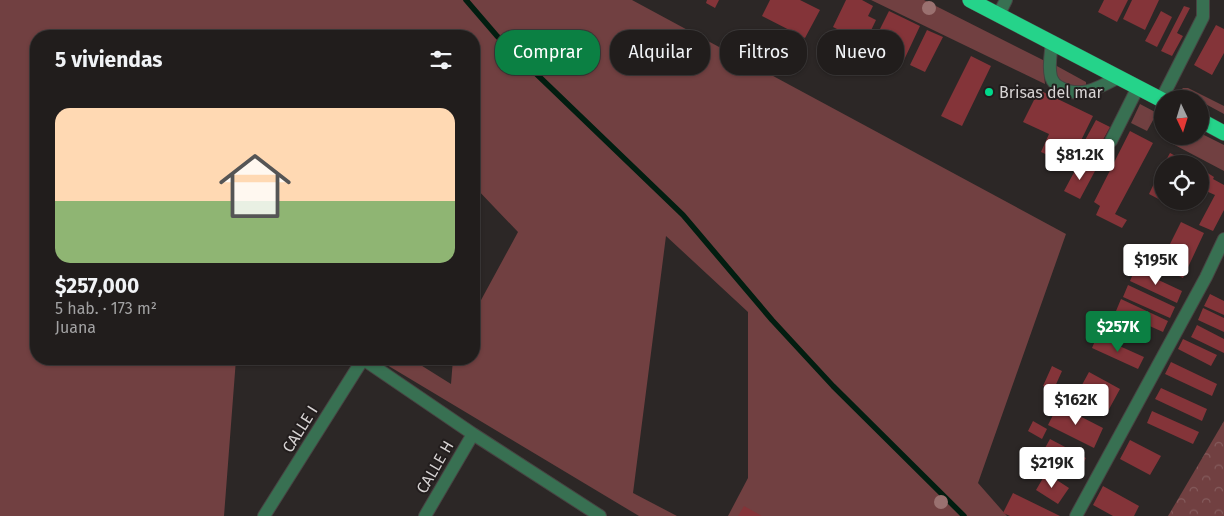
<!DOCTYPE html>
<html lang="es">
<head>
<meta charset="utf-8">
<style>
	:root { --surface:#211d1c; --page:#292625; --text:#f1f3f6; --muted:#a2a2a3; --line:#3e3b3b; --accent:#0b8043 }
	body { margin:0; font-family:"Fira Sans",sans-serif; background:var(--page); color:var(--text); height:100vh; display:flex; flex-direction:column; font-size:19px; white-space:nowrap }
	* { box-sizing:border-box; margin:0 }
	p { font-size:16px; color:var(--muted) }
	.icon { flex:none; width:28px; height:28px; fill:none; stroke:currentColor; stroke-width:2; stroke-linecap:round; stroke-linejoin:round }
	.map { position:relative; flex:1; overflow:hidden }
	.panel { position:absolute; left:30px; top:30px; width:450px; height:335px; display:flex; flex-direction:column; background:var(--surface); border-radius:20px; box-shadow:0 1px 4px #0004,0 0 0 1px var(--line) }
	.panel>* { flex:none }
	.guide { position:absolute; left:495px; top:30px; width:475px; height:45px; display:flex; gap:10px }
	.needle { width:32px; rotate:176deg }
	.buttons { position:absolute; left:1154px; top:90px; display:grid; gap:10px }
	.buttons a { display:grid; place-items:center; width:55px; height:55px; border-radius:50%; background:var(--surface); box-shadow:0 1px 4px #0004,0 0 0 1px var(--line); font-size:25px }
	.price { position:absolute; translate:-50% -42px; padding:0 11px; border-radius:5px; background:#fff; color:#222; font-size:16px; line-height:32px; filter:drop-shadow(0 1px 2px #0008) }
	.price::after { content:''; position:absolute; left:50%; top:30px; width:15px; height:11px; margin-left:-8px; background:inherit; clip-path:polygon(0 0,100% 0,50% 100%) }
	.price.on { background:var(--accent); color:#fff }
	ul { padding:0; list-style:none }
	li { display:grid; align-content:center; gap:10px; height:265px; padding:0 25px }
	li span { display:grid; place-items:center; height:155px; border-radius:15px; color:#555 }
	li>.icon { margin-inline-start:auto }
	span .icon { width:90px; height:90px; fill:#fffc; stroke-width:1 }
	li b { font-size:21px }
	h2 { display:flex; justify-content:space-between; align-items:center; height:60px; padding:0 25px; font-size:21px }
	.tag { padding:0 18px; border-radius:20px; background:var(--surface); box-shadow:0 1px 4px #0004,0 0 0 1px var(--line); font-size:18px; line-height:45px }
	.tag.on { background:var(--accent); color:#fff }
	.map>svg:first-child { display:block }
	.green { fill:#714041 }
	.forest { fill:url(#forest-crowns) }
	.lines { fill:none; stroke-linecap:round; stroke-linejoin:round }
	.stream { stroke:#021d10; stroke-width:5.5 }
	.building { fill:#843439 }
	.minor-casing { stroke:#474342; stroke-width:14 }
	.highway-casing { stroke:#474342; stroke-width:16 }
	.minor { stroke:#387052; stroke-width:12 }
	.highway { stroke:#25d38a; stroke-width:15 }
	.tree { fill:#9a7170 }
	.poi-dot { fill:#01d98b; stroke:#221d1d; stroke-width:2 }
	.labels { text-anchor:middle; dominant-baseline:central; stroke-width:4; stroke-linejoin:round; paint-order:stroke }
	.poi-label { font-size:16px; fill:#d7d3d3; stroke:#221d1d; text-anchor:start }
	.street-label { font-size:16px; fill:#d7d3d3; stroke:#221d1d }
</style>
</head>
<body>
<div class="map">
<svg width="1224" height="516" viewBox="0 0 1224 516">
	<defs>
		<pattern id="forest-crowns" width="20" height="18" patternUnits="userSpaceOnUse" patternTransform="scale(1.25)"><rect width="20" height="18" fill="#714041"/><path d="M2 6a3 3 0 1 1 6 0M12 15a3 3 0 1 1 6 0" fill="none" stroke="#845b5c"/></pattern>
	</defs>
	<rect width="100%" height="100%" fill="#2c2726"/>
	<path class="green" d="M0 0H632L1066 234 978 483 1007 516H728L748 478V312L666 236 633 493 677 516H639L377 359H411L451 384 453 359H474V313L518 232 474 186V36H36V359H236L224 516H0Z
		M871 0H924L1045 61 1044 74 1045 84Z
		M1055 65 1086 82V86C1078 88 1059 86 1056 77 1055 74 1055 69 1055 65Z
		M1183 88H1188L1224 106V114L1200 101V99H1195L1180 91Z
		M1140 104 1157 113 1147 131 1131 123Z
		M1200 133 1224 145V171L1171 143 1175 136H1200Z"/>
	<path class="forest" d="M1224 421V516H1168Z"/>
	<g class="lines">
		<path class="stream" d="M466 0 497 36 683 215 772 320 833 386 964 516"/>
	</g>
	<path class="building" d="M707 0H719L715 8 706 3Z
		M770 0H800L820 10 805 38 762 16Z
		M846 0H862L873 6 868 16 876 20 865 43 833 27Z
		M1104 0H1128L1117 22 1098 12Z
		M1132 0H1159L1145 30 1123 19Z
		M1184 6 1190 8 1177 33 1183 36 1172 56 1161 51Z
		M889 11 920 26 904 60 872 45Z
		M1161 11 1172 17 1157 47 1145 41Z
		M1216 25 1224 29V53L1212 75 1194 65Z
		M927 30 943 37 925 72 910 65Z
		M971 56 991 66 962 126 941 116Z
		M1039 90 1093 116 1069 165 1041 152 1049 134 1023 122Z
		M1096 120 1110 127 1098 149 1084 142Z
		M1130 131 1153 143 1115 214 1127 220 1122 228 1096 215 1100 206 1094 202Z
		M1170 153 1191 164H1164Z
		M1079 163 1095 171 1080 199 1064 191Z
		M1162 167V201H1170L1168 204 1149 194Z
		M1203 170 1214 177 1213 179 1224 185V210L1213 231 1199 225 1215 195 1206 191 1203 195 1200 193V174Z
		M1181 222 1204 233 1183 278 1159 266Z
		M1135 269 1182 291 1177 303 1130 281Z
		M1128 285 1175 307 1170 318 1123 297Z
		M1210 294 1224 301V315L1204 306Z
		M1121 299 1168 321 1163 332 1116 311Z
		M1203 308 1224 318V332L1198 320Z
		M1197 325 1224 339V353L1191 337Z
		M1097 336 1144 357 1138 369 1092 348Z
		M1183 339 1217 355 1211 366 1178 349Z
		M1171 362 1217 384 1212 396 1165 374Z
		M1052 366 1062 371 1053 391 1043 386Z
		M1089 372 1120 389 1108 411 1077 394Z
		M1161 388 1207 409 1202 421 1155 399Z
		M1058 405 1103 428 1094 448 1048 425Z
		M1152 411 1199 432 1193 444 1147 423Z
		M1033 421 1047 429 1042 439 1028 431Z
		M1050 439 1086 458 1076 476 1040 457Z
		M1130 440 1161 456 1150 475 1120 459Z
		M1046 473 1069 488 1058 504 1036 490Z
		M1103 486 1139 506 1134 516H1113L1093 505Z
		M1013 493 1060 516H1010L1003 513Z
		M744 506 762 516H738Z"/>
	<g class="lines">
		<g class="minor-casing">
			<path id="minor" d="M999 14 1006 0
				M1052 42C1051 53 1048 66 1051 77 1053 83 1056 85 1061 88 1081 99 1100 87 1119 77
				M1161 100 1203 17V0
				M1111 141 1138 87
				M363 359 473 434 600 516
				M264 516 363 359
				M425 516 473 434
				M1076 516 1206 277 1224 239"/>
		</g>
		<g class="highway-casing">
			<path id="highway" d="M970 0 1162 100
				M1200 120 1224 133"/>
		</g>
		<use href="#minor" class="minor"/>
		<use href="#highway" class="highway"/>
	</g>
	<g class="tree">
		<circle cx="929" cy="8" r="7"/>
		<circle cx="941" cy="502" r="7"/>
	</g>
	<circle class="poi-dot" cx="989" cy="92" r="5"/>
	<g class="labels">
		<g class="poi-label">
			<text x="999" y="92">Brisas del mar</text>
		</g>
		<g class="street-label">
			<text transform="translate(300 429) rotate(-58)">CALLE I</text>
			<text transform="translate(435 467) rotate(-60)">CALLE H</text>
		</g>
	</g>
</svg>
<div class="buttons">
<a><svg class="needle" viewBox="-14 -14 28 28"><path d="M0-13l5 13h-10z" fill="#e53935"/><path d="M0 13l5-13h-10z" fill="#a2a2a3"/></svg></a>
<a><svg class="icon" aria-label="locate" viewBox="0 0 24 24"><circle cx="12" cy="12" r="6"/><path d="M12 2v4M12 18v4M2 12h4M18 12h4"/></svg></a>
</div>
<b class="price" style="left:1080px;top:181px">$81.2K</b>
<b class="price" style="left:1156px;top:286px">$195K</b>
<b class="price on" style="left:1118px;top:353px">$257K</b>
<b class="price" style="left:1076px;top:426px">$162K</b>
<b class="price" style="left:1052px;top:489px">$219K</b>
<div class="guide">
<a class="tag on">Comprar</a>
<a class="tag">Alquilar</a>
<a class="tag">Filtros</a>
<a class="tag">Nuevo</a>
</div>
<section class="panel">
<h2>5 viviendas<svg class="icon" aria-label="filters" viewBox="0 0 24 24"><path d="M4 7h16M4 17h16"/><circle cx="9" cy="7" r="2"/><circle cx="15" cy="17" r="2"/></svg></h2>
<ul>
<li><span style="background:linear-gradient(#ffd9b3 60%,#8fb573 0)"><svg class="icon" aria-label="home" viewBox="0 0 24 24"><path d="M3 11l9-7 9 7M6 9v11h12V9"/></svg></span><div><b>$257,000</b><p>5 hab. · 173 m²</p><p>Juana</p></div></li>
</ul>
</section>
</div>
</body>
</html>
